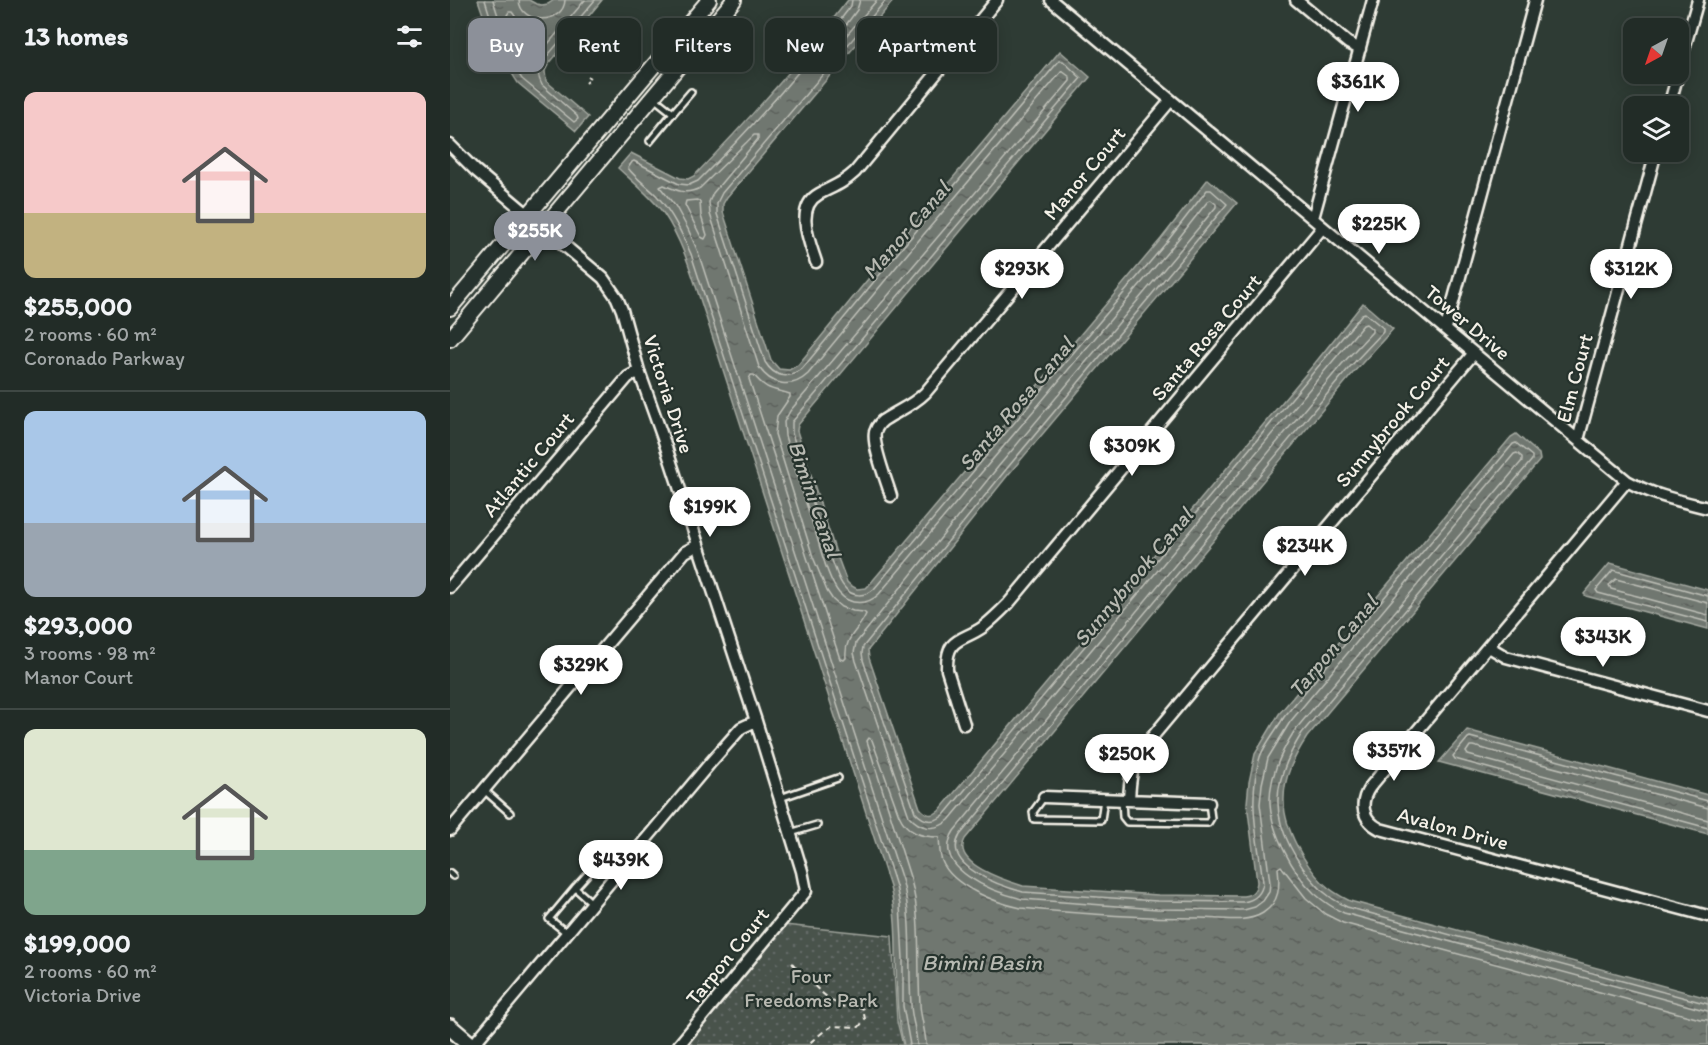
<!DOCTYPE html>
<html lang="en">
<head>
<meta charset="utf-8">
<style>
	:root { --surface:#222c27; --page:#2e3833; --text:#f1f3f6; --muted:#a2a7a7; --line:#3f4844; --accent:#8c9099 }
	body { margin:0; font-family:Itim,sans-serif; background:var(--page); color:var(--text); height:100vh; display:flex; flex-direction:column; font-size:22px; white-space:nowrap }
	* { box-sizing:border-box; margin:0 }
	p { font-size:20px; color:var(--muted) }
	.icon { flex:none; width:33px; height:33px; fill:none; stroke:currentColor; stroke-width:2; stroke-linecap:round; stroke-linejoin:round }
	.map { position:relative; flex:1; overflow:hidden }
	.panel { display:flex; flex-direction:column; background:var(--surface); width:450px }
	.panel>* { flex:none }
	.hud { position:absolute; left:18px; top:18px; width:570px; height:54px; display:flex; gap:12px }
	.needle { width:39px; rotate:220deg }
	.controls { position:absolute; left:1173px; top:18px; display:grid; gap:12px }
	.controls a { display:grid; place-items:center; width:66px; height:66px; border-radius:12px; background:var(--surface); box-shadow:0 3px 15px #0003,0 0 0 2px var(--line); font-size:30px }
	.price { position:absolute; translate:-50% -51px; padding:0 14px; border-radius:21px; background:#fff; color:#222; font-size:20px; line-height:39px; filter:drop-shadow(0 2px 3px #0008) }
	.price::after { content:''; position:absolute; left:50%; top:36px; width:18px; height:14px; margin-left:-9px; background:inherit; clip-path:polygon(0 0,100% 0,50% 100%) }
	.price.selected { background:var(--accent); color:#fff }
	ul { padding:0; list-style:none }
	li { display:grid; align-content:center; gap:12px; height:318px; padding:0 24px }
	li+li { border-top:2px solid var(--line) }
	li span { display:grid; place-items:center; height:186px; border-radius:12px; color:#555 }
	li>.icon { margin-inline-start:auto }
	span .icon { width:108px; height:108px; fill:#fffc; stroke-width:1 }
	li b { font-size:26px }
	h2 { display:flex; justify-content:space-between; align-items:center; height:72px; padding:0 24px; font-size:26px }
	.chip { padding:0 21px; border-radius:12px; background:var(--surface); box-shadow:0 3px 15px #0003,0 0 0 2px var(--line); font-size:21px; line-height:54px }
	.chip.selected { background:var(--accent); color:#fff }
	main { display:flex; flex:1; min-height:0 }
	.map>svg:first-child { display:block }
	.green { fill:url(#green-dots); stroke:#9ea29a; stroke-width:1.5 }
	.water { fill:url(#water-ripples); stroke:#a4a8a0; stroke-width:1.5 }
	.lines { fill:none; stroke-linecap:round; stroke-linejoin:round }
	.shore { stroke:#bfc0b8; stroke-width:1.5 }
	.lane-casing { stroke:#f4f1e8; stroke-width:10 }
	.street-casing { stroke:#f4f1e8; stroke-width:15 }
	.secondary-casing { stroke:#f4f1e8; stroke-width:18 }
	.primary-casing { stroke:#f4f1e8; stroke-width:20 }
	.path { stroke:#f4f1e8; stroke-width:2; stroke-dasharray:6 4.5; stroke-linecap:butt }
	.lane { stroke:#26332d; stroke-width:5 }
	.street { stroke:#26332d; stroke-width:10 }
	.secondary { stroke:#26332d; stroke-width:14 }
	.primary { stroke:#26332d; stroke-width:15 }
	.labels { text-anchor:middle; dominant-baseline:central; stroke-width:4.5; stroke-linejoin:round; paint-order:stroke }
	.street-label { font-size:21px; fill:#f4f1e8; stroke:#26332d }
	.park-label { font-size:21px; fill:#b8b9b1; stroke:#26332d }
	.water-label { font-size:22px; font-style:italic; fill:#b8bab2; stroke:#26332d }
</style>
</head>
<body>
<main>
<section class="panel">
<h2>13 homes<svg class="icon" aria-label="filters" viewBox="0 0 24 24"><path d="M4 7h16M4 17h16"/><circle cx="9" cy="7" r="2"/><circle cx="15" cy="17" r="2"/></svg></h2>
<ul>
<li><span style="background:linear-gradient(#f6c9c9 65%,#c2b280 0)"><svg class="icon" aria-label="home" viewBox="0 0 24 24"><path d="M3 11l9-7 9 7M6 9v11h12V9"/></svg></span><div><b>$255,000</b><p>2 rooms · 60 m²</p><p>Coronado Parkway</p></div></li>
<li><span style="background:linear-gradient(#a9c7e8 60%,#9aa5b1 0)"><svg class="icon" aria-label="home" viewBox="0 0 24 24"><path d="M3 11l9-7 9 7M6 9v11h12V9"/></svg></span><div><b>$293,000</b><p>3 rooms · 98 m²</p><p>Manor Court</p></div></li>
<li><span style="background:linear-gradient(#dfe7d0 65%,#7fa58c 0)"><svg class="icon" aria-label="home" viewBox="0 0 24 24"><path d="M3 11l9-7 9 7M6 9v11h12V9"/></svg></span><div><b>$199,000</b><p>2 rooms · 60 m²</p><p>Victoria Drive</p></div></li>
</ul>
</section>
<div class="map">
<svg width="1258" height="1045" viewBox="0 0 1258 1045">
	<defs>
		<pattern id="green-dots" width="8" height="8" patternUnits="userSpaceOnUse" patternTransform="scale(1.5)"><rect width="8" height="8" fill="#48524c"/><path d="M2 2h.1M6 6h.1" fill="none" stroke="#636b66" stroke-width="1.8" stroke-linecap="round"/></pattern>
		<pattern id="water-ripples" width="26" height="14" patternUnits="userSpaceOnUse" patternTransform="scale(1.5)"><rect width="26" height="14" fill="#6f7770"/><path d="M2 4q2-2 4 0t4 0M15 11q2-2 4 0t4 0" fill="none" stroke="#5c605b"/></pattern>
	</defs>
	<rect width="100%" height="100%" fill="#2e3b34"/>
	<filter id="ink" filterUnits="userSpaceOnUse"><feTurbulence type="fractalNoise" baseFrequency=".0167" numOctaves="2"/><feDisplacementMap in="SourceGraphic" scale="12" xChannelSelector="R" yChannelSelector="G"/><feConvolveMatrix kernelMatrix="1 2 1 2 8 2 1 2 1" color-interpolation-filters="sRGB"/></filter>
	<g filter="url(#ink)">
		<path class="green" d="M334 925 442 936 447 1021 453 1045H243L238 1041Z"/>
		<path class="water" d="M28 0H79L86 4 92 5 98 4 104 0H152L98 65 95 71 96 81 138 117 126 131 68 83 43 44Z
			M398 0H444L277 197 273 204V212L321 360 329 369 339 370 348 365 436 257 610 51 640 77 348 425 347 431 385 550 397 582 400 585 407 589 416 588 419 585 711 239 758 179 787 203 558 475 418 650 419 658 470 808C476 815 482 817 489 811L865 363 913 303 943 329 903 373 515 839C501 864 557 881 573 886L708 895 793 896C802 895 806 891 807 882L797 803 799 782 805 754 829 714 1061 437 1066 434 1089 454 1090 460 857 737C844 757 833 778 834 802 834 828 855 865 873 883 881 891 890 896 900 901L1258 998V1045H454C440 994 452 939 440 887L256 317C244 282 235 245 214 214 202 197 184 183 168 168L181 153 230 178 238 179 244 176C299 120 350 62 398 0Z
			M1160 563 1258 590V629L1136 596 1134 594Z
			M1017 730 1258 795V834L989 762Z"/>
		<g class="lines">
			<path class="shore" d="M35 0 48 42 72 79 124 122 128 119 127 116 92 85C87 76 87 69 93 61L145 0
				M43 0 55 38 76 71 78 72 81 71 87 57 135 0
				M69 0C70 25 114 25 115 0
				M402 0 401 6C354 68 303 127 248 181L239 185 229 184 184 161 182 162 178 168C186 179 199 187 208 197 223 214 232 234 241 254L446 886 450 905 453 959V1006L460 1045
				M410 0 407 10 379 48 380 52 383 51 427 0
				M436 0 272 193 267 203V214L315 362C324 377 338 380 352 369L441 261 609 61H613L631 78 342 422V433C355 476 367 521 383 563 386 571 389 582 395 588 402 597 415 597 424 589L716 243 757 190H761L777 204 554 472 413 647 412 653 413 660 465 812C474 822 484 823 494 815L912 314 915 313 933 328V332L898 369 510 835C491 866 551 886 573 892L707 901 793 902C805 900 812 894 813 882 808 840 797 800 810 757 814 745 827 729 834 717L1063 444 1066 443 1082 456V460L852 733C839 754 827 778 828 803 828 831 848 865 867 885 875 895 886 901 897 907L1258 1004
				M59 12H62C71 26 83 25 96 29V32L78 53 74 52 63 35 57 15Z
				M247 200 250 202 251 216 257 235 255 239 251 237 235 205 236 201Z
				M301 375H304C316 391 325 389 340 394V397L327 416 325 434 363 557 377 591 383 600 391 607 403 611 414 612 416 614C409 631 394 636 396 658L394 660 390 659 299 379Z
				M1258 596 1163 570 1146 590 1148 593 1258 622
				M1258 603 1166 579 1159 585 1161 589 1258 615
				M1258 801 1020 737 1018 738 1003 756 1005 759 1258 828
				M1258 808 1023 746H1020L1016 752 1018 755 1258 820
				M467 1045C467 1031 461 1018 461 1004 458 963 463 923 453 883L248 252 238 229 226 207 210 187 214 185C227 191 236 195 250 188L304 135H308V139L263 193 259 202 260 214 309 367C321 386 342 389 358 374L447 266 612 71 620 77V81L340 411 334 422 335 436C345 469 356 503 367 537 371 552 379 581 389 593 400 606 418 605 429 594L721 248 758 201 761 200 766 204V207L548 467 406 643 404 653 406 661 459 816C470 829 485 832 499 820L913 325 916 324 922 329V332L892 364 504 831C480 869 544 892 572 899L707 909 794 910 805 907 813 901 819 892 820 883 810 804 812 784 818 758 840 722 1064 454 1067 453 1072 457V461L845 730C831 752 819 777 820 803 821 832 843 873 864 893 873 901 883 908 894 913L1258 1011
				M476 1045C476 1031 470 1017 470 1003 467 962 472 921 461 880L417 741 419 738 422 740 449 815C457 833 471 837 489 837 490 845 489 853 492 861 502 886 546 903 571 908 631 914 691 918 750 918 769 918 796 924 813 913 830 902 830 886 828 868L831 866 856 898 875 914 893 923 1250 1019 1258 1020"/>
			<g class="lane-casing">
				<path id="lane" d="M204 98 223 113 241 92
					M200 141 223 113
					M34 790 60 813
					M594 797 583 812 584 819 651 820 654 799
					M330 798 388 778
					M672 799 673 817 677 822 758 823 761 818 759 803
					M340 833 367 825
					M0 873 3 876
					M125 888 143 868
					M117 933 99 919 125 888 142 903"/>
			</g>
			<g class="street-casing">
				<path id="street" d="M601 0 1177 481C1202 495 1230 501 1258 508
					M846 0 898 43 910 49
					M1228 70 1248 0
					M1219 106 1228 74
					M0 145 25 170 153 278 167 298 172 310 189 371 214 441 306 721 352 871 356 891 229 1045
					M863 218 923 0
					M366 262C360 243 344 208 369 194 384 186 392 184 405 172L547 0
					M996 328 1085 0
					M1128 440 1206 152
					M1177 481 920 787C909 803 912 820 930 829L1258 916
					M441 496C437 482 422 445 425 432 427 426 431 421 437 418 450 410 464 404 475 393L721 100
					M0 587 178 377 189 371
					M1039 647 1056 657 1258 711
					M514 724 497 670C496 636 512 642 533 627 542 620 550 612 558 604L873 227
					M594 797 759 803
					M679 800C680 780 681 765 693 748L1024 353
					M0 830 201 592 235 552 248 545
					M23 1045 261 762 291 728 306 721"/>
			</g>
			<g class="secondary-casing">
				<path id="secondary" d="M0 308 259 0
					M0 339 284 0"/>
			</g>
			<g class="primary-casing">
				<path id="primary" d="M0 1027 21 1045"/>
			</g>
			<path class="path" d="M137 76 140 78
				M136 83 138 81
				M342 963C351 973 382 1006 395 1007 396 1007 403 1005 404 1004L413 1009 415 1019 409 1027 382 1026 373 1032 357 1045"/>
			<use href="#lane" class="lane"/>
			<use href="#street" class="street"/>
			<use href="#secondary" class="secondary"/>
			<use href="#primary" class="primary"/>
		</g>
	</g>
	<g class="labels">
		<g class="street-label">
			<text transform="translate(634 173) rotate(-50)">Manor Court</text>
			<text transform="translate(1018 322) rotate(40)">Tower Drive</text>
			<text transform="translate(756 337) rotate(-50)">Santa Rosa Court</text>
			<text transform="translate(1124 378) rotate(-75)">Elm Court</text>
			<text transform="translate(219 394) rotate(72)">Victoria Drive</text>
			<text transform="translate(942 421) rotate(-50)">Sunnybrook Court</text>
			<text transform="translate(78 464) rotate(-50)">Atlantic Court</text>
			<text transform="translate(1003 828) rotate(15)">Avalon Drive</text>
			<text transform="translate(277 956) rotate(-51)">Tarpon Court</text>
		</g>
		<g class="park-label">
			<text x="361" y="975">Four<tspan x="361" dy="24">Freedoms Park</tspan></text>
		</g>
		<g class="water-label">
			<text transform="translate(456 230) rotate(-49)">Manor Canal</text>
			<text transform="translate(566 404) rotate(-50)">Santa Rosa Canal</text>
			<text transform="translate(365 499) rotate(71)">Bimini Canal</text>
			<text transform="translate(683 577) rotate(-50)">Sunnybrook Canal</text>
			<text transform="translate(883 646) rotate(-50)">Tarpon Canal</text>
			<text x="532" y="962">Bimini Basin</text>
		</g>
	</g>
</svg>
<div class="controls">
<a><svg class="needle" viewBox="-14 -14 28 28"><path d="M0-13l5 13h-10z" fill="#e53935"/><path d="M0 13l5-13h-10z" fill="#a2a7a7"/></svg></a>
<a><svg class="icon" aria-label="layers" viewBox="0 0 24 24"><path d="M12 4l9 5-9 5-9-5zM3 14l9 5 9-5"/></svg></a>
</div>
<b class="price" style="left:908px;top:113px">$361K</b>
<b class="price" style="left:929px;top:255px">$225K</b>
<b class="price selected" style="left:85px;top:262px">$255K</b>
<b class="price" style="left:572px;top:300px">$293K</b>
<b class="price" style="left:1181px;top:300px">$312K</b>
<b class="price" style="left:682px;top:477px">$309K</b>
<b class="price" style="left:260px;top:538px">$199K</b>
<b class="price" style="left:855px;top:577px">$234K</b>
<b class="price" style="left:1153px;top:668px">$343K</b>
<b class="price" style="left:131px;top:696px">$329K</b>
<b class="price" style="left:944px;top:782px">$357K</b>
<b class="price" style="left:677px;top:785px">$250K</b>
<b class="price" style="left:171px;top:891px">$439K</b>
<div class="hud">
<a class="chip selected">Buy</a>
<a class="chip">Rent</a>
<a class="chip">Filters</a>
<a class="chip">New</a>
<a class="chip">Apartment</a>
</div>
</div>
</main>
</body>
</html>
